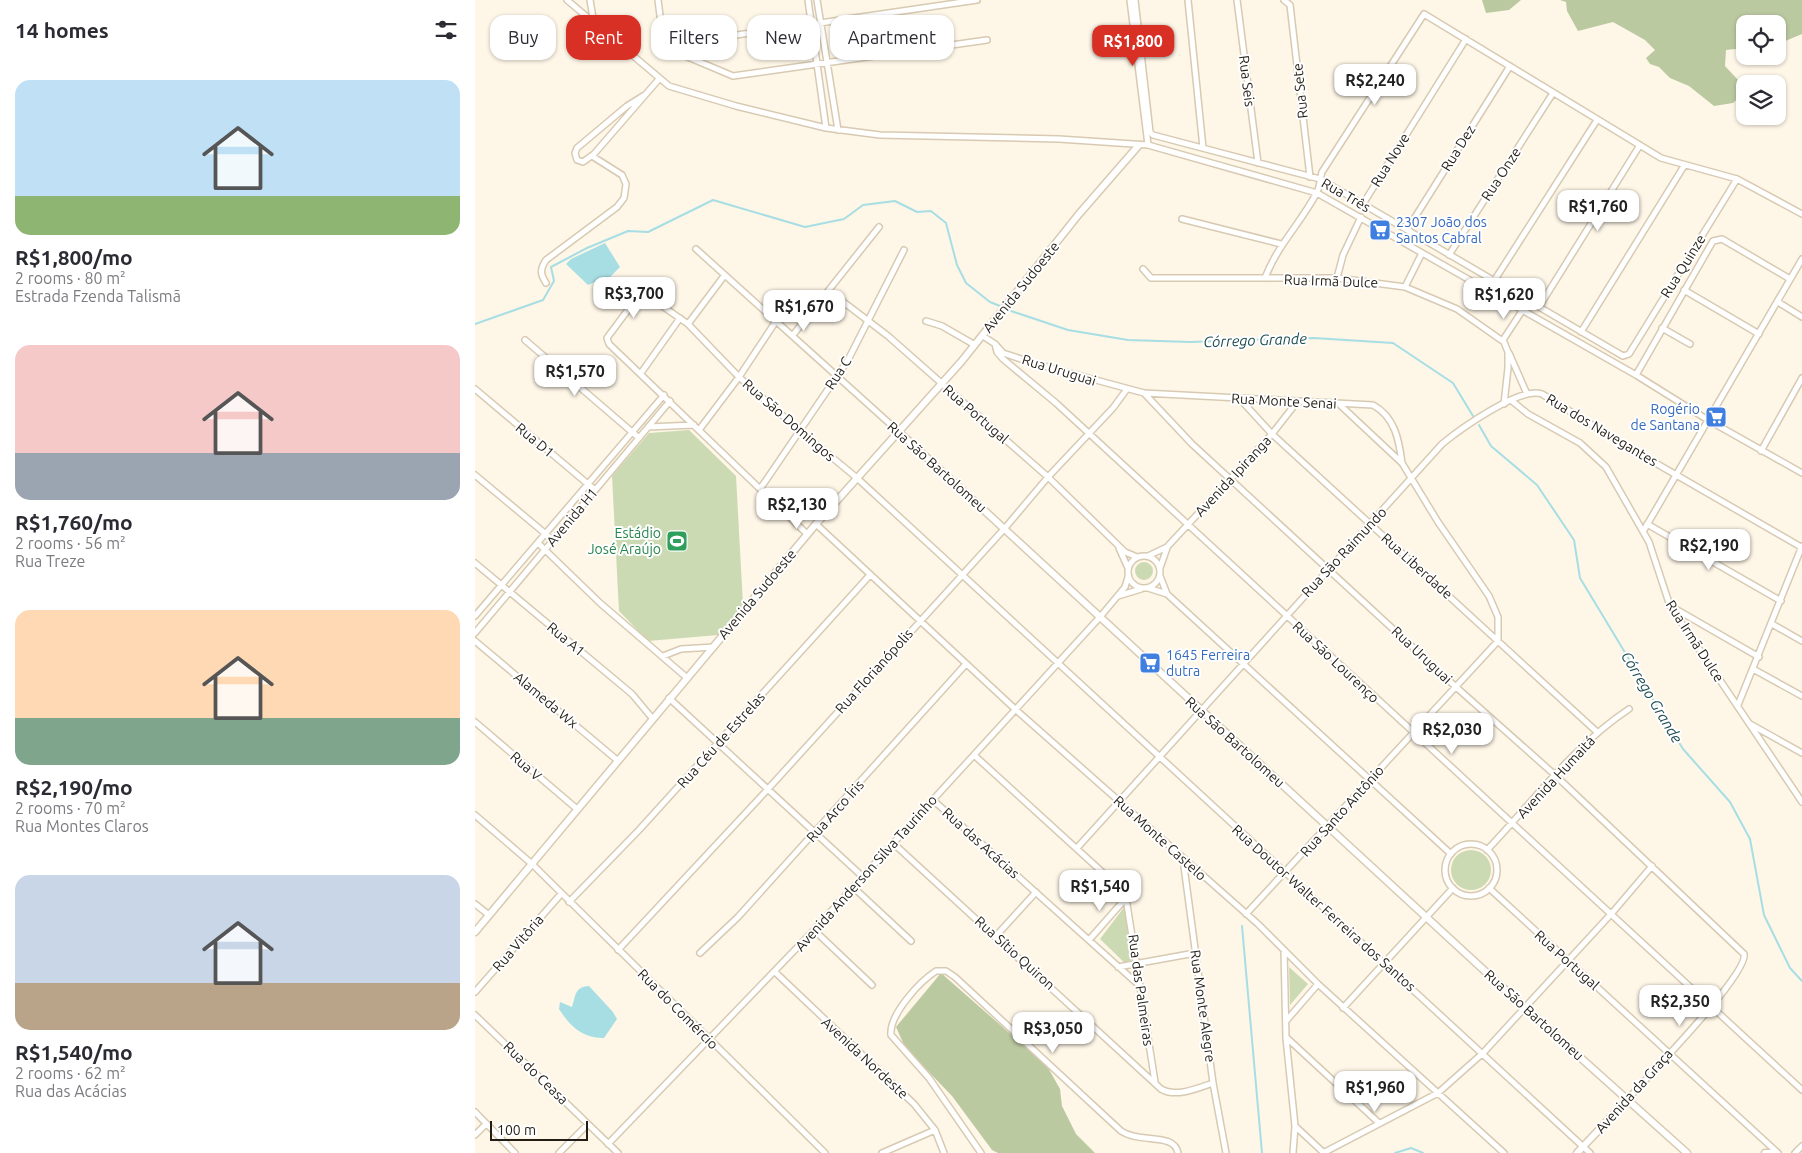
<!DOCTYPE html>
<html lang="en">
<head>
<meta charset="utf-8">
<style>
	:root { --surface:#fff; --page:#f2f2f3; --text:#2b2b33; --muted:#7c7c81; --accent:#d93025 }
	body { margin:0; font-family:Ubuntu,sans-serif; background:var(--page); color:var(--text); height:100vh; display:flex; flex-direction:column; font-size:19px; white-space:nowrap }
	* { box-sizing:border-box; margin:0 }
	p { font-size:16px; color:var(--muted) }
	.icon { flex:none; width:28px; height:28px; fill:none; stroke:currentColor; stroke-width:2; stroke-linecap:round; stroke-linejoin:round }
	.map { position:relative; flex:1; overflow:hidden }
	.side { display:flex; flex-direction:column; background:var(--surface); width:475px }
	.side>* { flex:none }
	.top-card { position:absolute; left:15px; top:15px; width:475px; height:45px; display:flex; gap:10px }
	.tools { position:absolute; left:1261px; top:15px; display:grid; gap:10px }
	.tools a { display:grid; place-items:center; width:50px; height:50px; border-radius:10px; background:var(--surface); box-shadow:0 1px 4px #0004; font-size:25px }
	.scale { position:absolute; left:15px; bottom:12px; width:98px; box-sizing:border-box; padding-left:5px; border:2px solid #231e15; border-top:0; font-size:14px; line-height:18px; white-space:nowrap; color:#231e15; -webkit-text-stroke:4px #fff; paint-order:stroke }
	.price { position:absolute; translate:-50% -42px; padding:0 11px; border-radius:10px; background:#fff; color:#222; font-size:16px; line-height:32px; filter:drop-shadow(0 1px 2px #0008) }
	.price::after { content:''; position:absolute; left:50%; top:30px; width:15px; height:11px; margin-left:-8px; background:inherit; clip-path:polygon(0 0,100% 0,50% 100%) }
	.price.active { background:var(--accent); color:#fff }
	ul { padding:0; list-style:none }
	li { display:grid; align-content:center; gap:10px; height:265px; padding:0 15px }
	li span { display:grid; place-items:center; height:155px; border-radius:15px; color:#555 }
	li>.icon { margin-inline-start:auto }
	span .icon { width:90px; height:90px; fill:#fffc; stroke-width:1 }
	li b { font-size:21px }
	h2 { display:flex; justify-content:space-between; align-items:center; height:60px; padding:0 15px; font-size:21px }
	.tag { padding:0 18px; border-radius:15px; background:var(--surface); box-shadow:0 1px 4px #0004; font-size:18px; line-height:45px }
	.tag.active { background:var(--accent); color:#fff }
	main { display:flex; flex:1; min-height:0 }
	.map>svg:first-child { display:block }
	.green { fill:#ccdab3 }
	.forest { fill:#bbc9a1 }
	.water { fill:#a7dee4 }
	.lines { fill:none; stroke-linecap:round; stroke-linejoin:round }
	.stream { stroke:#a7dee4; stroke-width:2 }
	.minor-casing { stroke:#d8cab2; stroke-width:8 }
	.tertiary-casing { stroke:#d8cab2; stroke-width:9 }
	.minor { stroke:#fff; stroke-width:5 }
	.tertiary { stroke:#fff; stroke-width:6 }
	.labels { text-anchor:middle; dominant-baseline:central; stroke-width:4; stroke-linejoin:round; paint-order:stroke }
	.street-label { font-size:14px; fill:#231e15; stroke:#fff }
	.shop-label { font-size:14px; fill:#366cbe; stroke:#fff; text-anchor:start }
	.leisure-label { font-size:14px; fill:#27864d; stroke:#fff; text-anchor:end }
	.water-label { font-size:15px; font-style:italic; fill:#1e4e53; stroke:#fff }
</style>
</head>
<body>
<main>
<section class="side">
<h2>14 homes<svg class="icon" aria-label="filters" viewBox="0 0 24 24"><path d="M4 7h16M4 17h16"/><circle cx="9" cy="7" r="2"/><circle cx="15" cy="17" r="2"/></svg></h2>
<ul>
<li><span style="background:linear-gradient(#bfe0f5 75%,#8fb573 0)"><svg class="icon" aria-label="home" viewBox="0 0 24 24"><path d="M3 11l9-7 9 7M6 9v11h12V9"/></svg></span><div><b>R$1,800/mo</b><p>2 rooms · 80 m²</p><p>Estrada Fzenda Talismã</p></div></li>
<li><span style="background:linear-gradient(#f6c9c9 70%,#9aa5b1 0)"><svg class="icon" aria-label="home" viewBox="0 0 24 24"><path d="M3 11l9-7 9 7M6 9v11h12V9"/></svg></span><div><b>R$1,760/mo</b><p>2 rooms · 56 m²</p><p>Rua Treze</p></div></li>
<li><span style="background:linear-gradient(#ffd9b3 70%,#7fa58c 0)"><svg class="icon" aria-label="home" viewBox="0 0 24 24"><path d="M3 11l9-7 9 7M6 9v11h12V9"/></svg></span><div><b>R$2,190/mo</b><p>2 rooms · 70 m²</p><p>Rua Montes Claros</p></div></li>
<li><span style="background:linear-gradient(#c9d6e8 70%,#b9a48a 0)"><svg class="icon" aria-label="home" viewBox="0 0 24 24"><path d="M3 11l9-7 9 7M6 9v11h12V9"/></svg></span><div><b>R$1,540/mo</b><p>2 rooms · 62 m²</p><p>Rua das Acácias</p></div></li>
</ul>
</section>
<div class="map">
<svg width="1327" height="1153" viewBox="0 0 1327 1153">
	<rect width="100%" height="100%" fill="#fef6e7"/>
	<path class="green" d="M214 430 261 476 268 605 243 635 173 641 144 611 137 476 174 433Z
		M660 571a9 9 0 1 1 18 0a9 9 0 1 1-18 0Z
		M976 870a20 20 0 1 1 40 0a20 20 0 1 1-40 0Z
		M650 906 660 973 625 939Z
		M814 967 833 984 815 1005Z"/>
	<path class="forest" d="M1007 0H1046L1034 10 1011 13Z
		M1085 0H1327V34L1303 44 1302 24H1270V48L1251 50 1250 66 1264 81 1269 93 1258 103 1239 106 1214 86 1195 78 1184 67 1175 64 1171 58 1180 50 1170 40 1138 22 1103 31 1092 11 1091 2Z
		M466 973 572 1066 585 1089 587 1106 601 1134 620 1153H523L517 1150 477 1096 430 1047 421 1027Z"/>
	<path class="water" d="M130 243 145 267 130 282 127 279 113 285 91 264 96 259Z
		M114 986 138 1012 142 1019 129 1038C108 1039 94 1025 84 1009L85 1002 97 1007C101 996 99 987 114 986Z"/>
	<g class="lines">
		<path class="stream" d="M536 311 593 330 653 340 715 342 839 338 918 343 978 383 998 416
			M0 324 68 300 79 281 76 267 112 248 153 231 173 232 238 200 330 227 369 219 388 205 420 201 442 212 456 211 471 223 482 265 491 283 515 302 525 306
			M1004 425 1016 446 1062 485 1099 540 1105 578 1131 621 1208 749 1255 802 1275 839 1289 915 1315 968 1327 981
			M767 926 787 1153
			M920 1153 936 1148 948 1153"/>
		<g class="minor-casing">
			<path id="minor" d="M92 0 194 86 261 106 351 128 405 135 584 139 673 145 842 193 1161 375 1233 420 1327 473
				M115 0 119 24
				M183 0 189 47 258 76 512 40
				M333 0 351 128
				M342 0 363 130
				M655 0 673 145
				M660 0 675 132 678 135 845 179 1148 356 1154 354 1262 179
				M713 0 728 148
				M762 0 783 163
				M809 0 815 5 835 177
				M345 23 502 0
				M200 44 337 24
				M168 96 152 106 102 148 100 153 102 160 108 162 119 154 184 79
				M888 204 991 39
				M707 219 806 244
				M932 230 1035 66
				M221 249 424 432
				M974 255 1078 93
				M668 269 676 278H862L930 287 982 309 1029 342 1033 352V368L1029 404
				M790 278C802 246 825 224 841 194 845 188 845 179 847 172L949 14 1186 158 1262 179 1327 214
				M862 278 868 255 886 217
				M1019 281 1122 120
				M153 282 213 324 264 377 324 430 382 478 1115 1153
				M71 283C65 274 65 269 71 260L142 207 149 198 151 184 147 175 117 156
				M930 287 947 253
				M1209 290 1284 334
				M167 291 132 338 134 344 332 534
				M354 291 413 336 573 477 650 552 662 557
				M1303 302 1327 317
				M1064 307 1165 145
				M451 321 467 326 500 345
				M213 324 249 276
				M1187 328 1215 344
				M1106 332 1209 166
				M318 335 404 227
				M508 336 520 344 522 352 528 359 581 403 1327 1090
				M50 340 164 438
				M1028 340 1047 311
				M520 344 528 353 558 363 669 393 898 405C920 417 924 440 927 463
				M1034 353 1052 394
				M166 373 205 318
				M1161 375 1238 241 1247 239 1315 279
				M0 389 120 490
				M669 393 717 444 981 687 1080 775 1269 954C1274 974 1170 1079 1152 1100
				M764 398 797 434 1122 732
				M1037 401 1053 414 1105 443 1131 467 1174 542 1195 606 1327 802
				M173 427 219 425
				M224 430 264 377 301 321
				M1286 451 1327 378
				M0 475 78 540
				M285 489 373 360 429 250
				M341 524 540 709 783 924 843 984 1029 1153
				M1172 524 1306 601
				M1169 530 1327 259
				M63 543 125 603 211 677
				M644 548 653 568
				M653 572a16 16 0 1 1 32 0a16 16 0 1 1-32 0Z
				M673 556 692 547 797 434 822 402
				M0 563 157 694 177 718
				M685 568 692 548
				M685 576 692 594
				M673 588 692 594 976 854
				M643 596 666 589
				M1197 607 1284 657
				M0 616 189 395
				M1297 624 1327 641
				M0 633 195 401
				M0 641 142 760
				M188 656 206 649 239 647
				M1278 669 1327 696
				M194 698 388 877
				M1263 705 1327 546
				M0 722 102 809
				M1275 724 1327 753
				M499 755 648 891 651 898 680 1082
				M458 800 666 987
				M0 815 57 864 350 1153
				M418 843 686 1089C701 1098 723 1088 738 1083
				M970 870a26 26 0 1 1 52 0a26 26 0 1 1-52 0Z
				M602 848 967 444C984 430 1045 386 1067 394L1151 446 1326 547
				M1012 850C1058 802 1098 746 1154 709
				M708 859 738 1083 751 1153
				M378 887 436 941
				M1014 888 1303 1153
				M94 902 164 830 395 575
				M0 904 14 915
				M771 914 1023 641V617L1014 596 963 522 927 463 864 404
				M339 930 397 985
				M521 936 561 892
				M614 940 651 898
				M143 950 293 789 530 528 573 477 638 408 652 389
				M809 950 811 1038 820 1126 818 1153
				M225 953 263 917 491 664
				M643 967 720 953
				M300 972 439 1104 460 1130 469 1153
				M0 992 86 894
				M868 1008 978 888
				M0 1015 143 1153
				M811 1021 843 984
				M812 1038 904 1123
				M0 1112 40 1153
				M820 1126 849 1153
				M0 1135 10 1125
				M133 1144 339 930 625 617 650 587 653 577
				M84 1153 113 1124
				M407 1153 460 1130
				M506 1153 454 1078 416 1035C414 1015 444 982 461 971H471L480 977 646 1131C666 1144 699 1132 703 1153
				M848 1153 963 1093 1008 1053 1137 913 1177 866
				M1320 1153 1327 1146"/>
		</g>
		<g class="tertiary-casing">
			<path id="tertiary" d="M424 432 1050 1008 1212 1153
				M0 932 341 524 486 362 604 214 664 145
				M1102 1153 1152 1100
				M1290 1153H1298"/>
		</g>
		<use href="#minor" class="minor"/>
		<use href="#tertiary" class="tertiary"/>
	</g>
	<defs>
		<g id="supermarket-square" transform="scale(1.125)"><rect x="-9" y="-9" width="18" height="18" rx="4" fill="#3f7fe0" stroke="#fff"/><path d="M-6-5.5h2.5l.6 2H6L4.5 2H-2.5L-4.4-4H-6ZM-1.5 3.2a1.3 1.3 0 1 0 .1 0ZM3 3.2a1.3 1.3 0 1 0 .1 0Z" fill="#fff"/></g>
		<g id="stadium-square" transform="scale(1.125)"><rect x="-9" y="-9" width="18" height="18" rx="4" fill="#2e9e5b" stroke="#fff"/><path d="M0-5a6.5 5 0 1 0 0 10a6.5 5 0 1 0 0-10ZM-3.5-1.8h7v3.6h-7Z" fill="#fff"/></g>
	</defs>
	<g fill-rule="evenodd">
		<use href="#supermarket-square" x="905" y="230"/>
		<use href="#supermarket-square" x="1241" y="417"/>
		<use href="#stadium-square" x="202" y="541"/>
		<use href="#supermarket-square" x="675" y="663"/>
	</g>
	<g class="labels">
		<g class="street-label">
			<text transform="translate(772 81) rotate(83)">Rua Seis</text>
			<text transform="translate(825 91) rotate(-96)">Rua Sete</text>
			<text transform="translate(983 148) rotate(-58)">Rua Dez</text>
			<text transform="translate(915 160) rotate(-58)">Rua Nove</text>
			<text transform="translate(1026 174) rotate(-57)">Rua Onze</text>
			<text transform="translate(871 195) rotate(30)">Rua Três</text>
			<text transform="translate(1208 266) rotate(-58)">Rua Quinze</text>
			<text transform="translate(856 281) rotate(2)">Rua Irmã Dulce</text>
			<text transform="translate(546 287) rotate(-51)">Avenida Sudoeste</text>
			<text transform="translate(584 370) rotate(17)">Rua Uruguai</text>
			<text transform="translate(363 373) rotate(-57)">Rua C</text>
			<text transform="translate(809 401) rotate(3)">Rua Monte Senai</text>
			<text transform="translate(501 414) rotate(41)">Rua Portugal</text>
			<text transform="translate(314 420) rotate(41)">Rua São Domingos</text>
			<text transform="translate(1127 430) rotate(31)">Rua dos Navegantes</text>
			<text transform="translate(60 440) rotate(40)">Rua D1</text>
			<text transform="translate(462 467) rotate(42)">Rua São Bartolomeu</text>
			<text transform="translate(758 476) rotate(-47)">Avenida Ipiranga</text>
			<text transform="translate(97 517) rotate(-50)">Avenida H1</text>
			<text transform="translate(869 552) rotate(-47)">Rua São Raimundo</text>
			<text transform="translate(942 566) rotate(42)">Rua Liberdade</text>
			<text transform="translate(282 594) rotate(-50)">Avenida Sudoeste</text>
			<text transform="translate(91 639) rotate(40)">Rua A1</text>
			<text transform="translate(1220 641) rotate(57)">Rua Irmã Dulce</text>
			<text transform="translate(947 655) rotate(43)">Rua Uruguai</text>
			<text transform="translate(861 662) rotate(43)">Rua São Lourenço</text>
			<text transform="translate(399 671) rotate(-48)">Rua Florianópolis</text>
			<text transform="translate(71 700) rotate(40)">Alameda Wx</text>
			<text transform="translate(246 740) rotate(-48)">Rua Céu de Estrelas</text>
			<text transform="translate(760 742) rotate(42)">Rua São Bartolomeu</text>
			<text transform="translate(51 766) rotate(41)">Rua V</text>
			<text transform="translate(1081 777) rotate(-47)">Avenida Humaitá</text>
			<text transform="translate(360 811) rotate(-48)">Rua Arco Íris</text>
			<text transform="translate(867 811) rotate(-48)">Rua Santo Antônio</text>
			<text transform="translate(685 838) rotate(42)">Rua Monte Castelo</text>
			<text transform="translate(506 843) rotate(42)">Rua das Acácias</text>
			<text transform="translate(391 873) rotate(-48)">Avenida Anderson Silva Taurinho</text>
			<text transform="translate(849 908) rotate(42)">Rua Doutor Walter Ferreira dos Santos</text>
			<text transform="translate(43 943) rotate(-49)">Rua Vitôria</text>
			<text transform="translate(540 953) rotate(42)">Rua Sítio Quiron</text>
			<text transform="translate(1092 960) rotate(42)">Rua Portugal</text>
			<text transform="translate(666 990) rotate(82)">Rua das Palmeiras</text>
			<text transform="translate(728 1006) rotate(82)">Rua Monte Alegre</text>
			<text transform="translate(203 1009) rotate(45)">Rua do Comércio</text>
			<text transform="translate(1059 1015) rotate(42)">Rua São Bartolomeu</text>
			<text transform="translate(390 1058) rotate(43)">Avenida Nordeste</text>
			<text transform="translate(61 1073) rotate(44)">Rua do Ceasa</text>
			<text transform="translate(1159 1091) rotate(-48)">Avenida da Graça</text>
		</g>
		<g class="shop-label">
			<text x="921" y="222">2307 João dos<tspan x="921" dy="16">Santos Cabral</tspan></text>
			<text x="1225" y="409" text-anchor="end">Rogério<tspan x="1225" dy="16">de Santana</tspan></text>
			<text x="691" y="655">1645 Ferreira<tspan x="691" dy="16">dutra</tspan></text>
		</g>
		<g class="leisure-label">
			<text x="186" y="533">Estádio<tspan x="186" dy="16">José Araújo</tspan></text>
		</g>
		<g class="water-label">
			<text transform="translate(780 340) rotate(-2)">Córrego Grande</text>
			<text transform="translate(1177 697) rotate(59)">Córrego Grande</text>
		</g>
	</g>
</svg>
<div class="tools">
<a><svg class="icon" aria-label="locate" viewBox="0 0 24 24"><circle cx="12" cy="12" r="6"/><path d="M12 2v4M12 18v4M2 12h4M18 12h4"/></svg></a>
<a><svg class="icon" aria-label="layers" viewBox="0 0 24 24"><path d="M12 4l9 5-9 5-9-5zM3 14l9 5 9-5"/></svg></a>
</div>
<div class="scale">100 m</div>
<b class="price active" style="left:658px;top:67px">R$1,800</b>
<b class="price" style="left:900px;top:106px">R$2,240</b>
<b class="price" style="left:1123px;top:232px">R$1,760</b>
<b class="price" style="left:159px;top:319px">R$3,700</b>
<b class="price" style="left:1029px;top:320px">R$1,620</b>
<b class="price" style="left:329px;top:332px">R$1,670</b>
<b class="price" style="left:100px;top:397px">R$1,570</b>
<b class="price" style="left:322px;top:530px">R$2,130</b>
<b class="price" style="left:1234px;top:571px">R$2,190</b>
<b class="price" style="left:977px;top:755px">R$2,030</b>
<b class="price" style="left:625px;top:912px">R$1,540</b>
<b class="price" style="left:1205px;top:1027px">R$2,350</b>
<b class="price" style="left:578px;top:1054px">R$3,050</b>
<b class="price" style="left:900px;top:1113px">R$1,960</b>
<div class="top-card">
<a class="tag">Buy</a>
<a class="tag active">Rent</a>
<a class="tag">Filters</a>
<a class="tag">New</a>
<a class="tag">Apartment</a>
</div>
</div>
</main>
</body>
</html>
